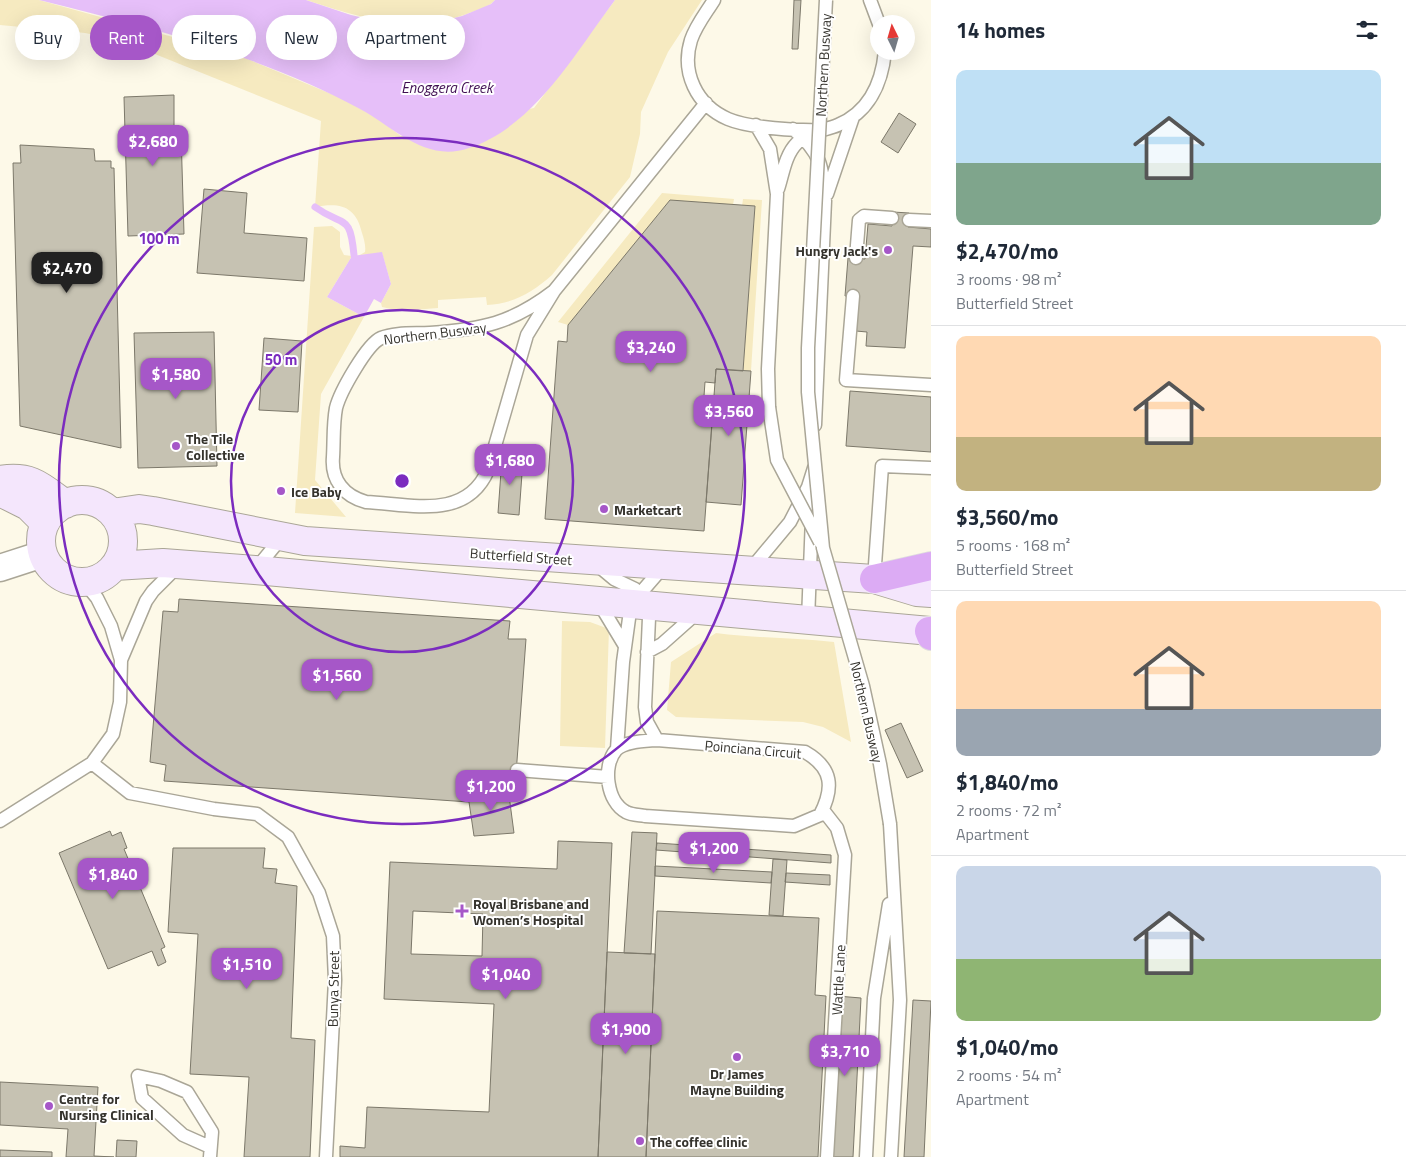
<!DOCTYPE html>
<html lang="en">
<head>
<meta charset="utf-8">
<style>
	:root { --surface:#fff; --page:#f6f6f7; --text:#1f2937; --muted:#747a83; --line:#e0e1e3; --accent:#a657c8 }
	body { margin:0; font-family:"Titillium Web",sans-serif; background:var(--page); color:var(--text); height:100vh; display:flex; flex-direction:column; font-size:19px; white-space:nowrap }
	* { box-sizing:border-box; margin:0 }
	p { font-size:16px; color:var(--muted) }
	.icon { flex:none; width:28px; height:28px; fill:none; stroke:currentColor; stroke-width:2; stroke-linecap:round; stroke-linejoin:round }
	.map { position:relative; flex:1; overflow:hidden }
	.details { display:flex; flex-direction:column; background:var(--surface); width:475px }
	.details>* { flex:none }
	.guide { position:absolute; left:15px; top:15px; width:475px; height:45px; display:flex; gap:10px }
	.needle { width:32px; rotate:355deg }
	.tools { position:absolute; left:870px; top:15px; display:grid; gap:10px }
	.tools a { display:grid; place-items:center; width:45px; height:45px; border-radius:50%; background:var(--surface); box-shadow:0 5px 20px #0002; font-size:25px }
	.price { position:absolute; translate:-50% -42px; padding:0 11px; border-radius:10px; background:var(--accent); color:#fff; font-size:16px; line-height:32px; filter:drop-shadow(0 1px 2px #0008) }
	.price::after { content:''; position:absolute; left:50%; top:30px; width:15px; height:11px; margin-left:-8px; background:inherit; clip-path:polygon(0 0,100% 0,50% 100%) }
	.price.on { background:#222; color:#fff }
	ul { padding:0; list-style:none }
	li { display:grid; align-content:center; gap:10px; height:265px; padding:0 25px }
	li+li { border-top:1px solid var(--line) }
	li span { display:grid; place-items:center; height:155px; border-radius:10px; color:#555 }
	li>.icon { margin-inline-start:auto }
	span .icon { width:90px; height:90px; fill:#fffc; stroke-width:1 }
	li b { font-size:21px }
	h2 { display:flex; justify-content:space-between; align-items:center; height:60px; padding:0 25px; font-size:21px }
	.tag { padding:0 18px; border-radius:22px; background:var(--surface); box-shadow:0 5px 20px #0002; font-size:18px; line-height:45px }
	.tag.on { background:var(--accent); color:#fff }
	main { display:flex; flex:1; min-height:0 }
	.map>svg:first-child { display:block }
	.green { fill:#f6eac0 }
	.water { fill:#e6bff9 }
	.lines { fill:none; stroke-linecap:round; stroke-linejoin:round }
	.stream { stroke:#e6bff9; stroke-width:7 }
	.building { fill:#c6c2b2; stroke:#7c786a; fill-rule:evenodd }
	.lane-casing { stroke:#aaa697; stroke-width:15 }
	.street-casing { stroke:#aaa697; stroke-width:29 }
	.secondary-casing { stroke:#aaa697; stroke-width:30 }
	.highway-casing { stroke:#dfdedd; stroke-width:30 }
	.lane { stroke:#fff; stroke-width:12 }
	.street { stroke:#fff; stroke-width:26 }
	.secondary { stroke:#f4e6fc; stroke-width:28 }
	.highway { stroke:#dcabf4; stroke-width:28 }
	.lane-bridge-casing { stroke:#aaa697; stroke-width:15; stroke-linecap:butt }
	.lane-bridge { stroke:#fff; stroke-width:12 }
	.ring { fill:none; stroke:#7b2cbf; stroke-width:2.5 }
	.poi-dot { fill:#a657c8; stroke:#fff; stroke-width:2 }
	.labels { text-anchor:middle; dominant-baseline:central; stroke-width:4; stroke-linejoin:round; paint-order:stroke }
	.street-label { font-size:14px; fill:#35332d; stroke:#fff }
	.poi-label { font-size:14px; font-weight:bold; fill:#35332d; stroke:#fff; text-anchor:start }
	.water-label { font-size:15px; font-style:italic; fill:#3f0e52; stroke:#fff }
	.centre { fill:#7b2cbf; stroke:#fff; stroke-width:2.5 }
	.ring-label { font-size:15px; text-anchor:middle; font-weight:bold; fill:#7b2cbf; stroke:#fff; stroke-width:4; stroke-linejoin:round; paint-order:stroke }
</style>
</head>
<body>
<main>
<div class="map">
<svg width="931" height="1157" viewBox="0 0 931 1157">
	<rect width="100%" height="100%" fill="#fdf9e8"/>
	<path class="green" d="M0 0H39L238 55 341 98 377 118 401 136 534 108 615 0H702L668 52 641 112 640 134 630 177 552 275C533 292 513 304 487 305L486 297 438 300V308L400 311 382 307 381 303 391 284 382 253 360 255 365 252C366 246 364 239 362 233 356 206 340 202 315 207L321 121 120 40 85 33 0 25Z
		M306 0H495C489 7 480 9 472 12 416 35 360 18 306 0Z
		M662 193 734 199 733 205 568 325 558 322Z
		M743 199 762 200 751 371H743L755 207 742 206Z
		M332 226 340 232V247L344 255 352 256 327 297 364 317 321 394 315 480 346 517 295 513 314 227Z
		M562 621 590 622 609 629 605 748 560 746Z
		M716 633C755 638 794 638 834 642L851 742 823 727 803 722 676 717 667 710 671 662Z"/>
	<path class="water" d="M39 0H306L351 15 386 23H434L462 16 491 4 495 0H615C575 53 535 126 469 148 426 163 395 128 360 109 261 55 148 27 39 0Z
		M382 252 391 284 381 303 374 299 364 317 327 297 352 256Z"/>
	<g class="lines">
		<path class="stream" d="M315 207C344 228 350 212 354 255"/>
	</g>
	<path class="building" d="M794 0H801L798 49H792Z
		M174 95V133H181L184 234 128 236 124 97Z
		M899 113 916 124 898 153 881 142Z
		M20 145 94 149 95 161H111V168H114L121 448 20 426 13 163H21Z
		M204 189 247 193 244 233 307 238 304 281 197 273Z
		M670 200 755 206 743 371 716 369 715 383 705 382 703 410H713L704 531 545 519 558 341 567 342 568 325Z
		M893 212 909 213 908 227 931 229V247L913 246 905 348 866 346 867 332 856 331 858 296H845L848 258 865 259 868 224 892 226Z
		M214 332 217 466 138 468 134 333Z
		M264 338 302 341 298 412 259 410Z
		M716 369 751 371 741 505 706 502Z
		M850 391 931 397V452L846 446Z
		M502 458 523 460 519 515 498 513Z
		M179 599 510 621 508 639H526L515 788H472L469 802 164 781 166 765 150 762 163 611 178 612Z
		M901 723 923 771 907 778 885 730Z
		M472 788H508L514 833 474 836 469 802Z
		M110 831 112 836 121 832 127 848 124 849 165 947 161 949 166 962 158 966 152 951 108 969 59 853Z
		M632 832 657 833 651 954 624 953Z
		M558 841 612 843 598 1157H340V1146L365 1148 367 1107 489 1112 494 1004 384 999 390 862 557 869ZM413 911 483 914 482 956 411 954Z
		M657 843 831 855V863L656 850Z
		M173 848H265L263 868 277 869 275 883 297 886 291 1038 315 1040 310 1157H244L249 1077 190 1074 198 934 168 932Z
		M773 859 787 860 783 916 769 915Z
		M655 866 772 872 771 883 655 876Z
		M786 873 830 875V885L785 882Z
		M657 911 819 918 815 995 826 996 818 1157H646Z
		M607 952 655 954 646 1157H598Z
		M837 996 861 998 853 1157H829Z
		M913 1000 931 1001 924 1157H904Z
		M0 1082 98 1087 94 1156 114 1157H66L68 1129 0 1125Z
		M117 1140 137 1141 136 1157H116Z
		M0 1150 52 1152V1157H0Z"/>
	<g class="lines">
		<g class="lane-casing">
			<path id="lane" d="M714 0C706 13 696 25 691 40 681 72 696 105 728 119 749 128 799 131 823 130
				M870 0 879 24
				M756 125 770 149 777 194 768 369 769 407
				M793 129C821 152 823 167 825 201L815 425
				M778 189C783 174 785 155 797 143 808 131 824 131 838 125 869 112 882 83 885 51
				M827 194 853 117
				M909 220 931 221
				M856 258 859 220 864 216 892 218
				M554 291C511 324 482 329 430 333 415 334 395 332 381 338 367 344 340 392 336 408 333 424 334 441 333 457 331 480 344 496 366 502 410 504 466 521 488 470L527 335 554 291 706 103
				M853 296 846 380 931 385
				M596 564 614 579 635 589 645 601 649 618 645 707 647 722 657 740
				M255 570 282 537
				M750 570 790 522 808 487 814 468
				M874 579 882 466 931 468
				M599 603 625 646
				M808 620 813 492
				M647 652 662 644 698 612
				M121 660 146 601 153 591 179 565
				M657 740 805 752C833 768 834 788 820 815L794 826 645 816C640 815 631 815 626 812 607 802 602 766 616 750 625 741 645 741 657 740Z
				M617 749 623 662 631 604 664 566
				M92 763 130 793 214 809 257 814 288 837 319 893 333 936 335 980 326 1157
				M517 770 608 777
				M823 810 837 828 845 855 827 1157
				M0 821 92 763 113 734 120 702 121 660 111 626 97 598 84 582
				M890 824 900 1000 891 1157
				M210 1147 183 1135 142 1098 138 1076 161 1081 187 1092 212 1132 210 1157
				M866 1157 874 998 889 904"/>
		</g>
		<g class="street-casing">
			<path id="street" d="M0 568 43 554"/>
		</g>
		<g class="secondary-casing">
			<path id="secondary" d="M0 480C31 475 41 486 65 504
				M0 492 28 506 45 523
				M41 541a41 41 0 1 1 82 0a41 41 0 1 1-82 0Z
				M112 513 139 509 153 511 305 541 874 579 917 592 931 593
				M115 566 163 563 255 570 931 631"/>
		</g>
		<g class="highway-casing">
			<path id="highway" d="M874 579 931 566
				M929 631 931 636"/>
		</g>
		<use href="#lane" class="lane"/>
		<use href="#street" class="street"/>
		<use href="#secondary" class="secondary"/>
		<use href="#highway" class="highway"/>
		<g class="lane-bridge-casing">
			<path id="lane-bridge" d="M826 0 808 348V392L823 548 863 686 880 764 890 824
				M769 407 777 460 820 542"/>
		</g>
		<use href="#lane-bridge" class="lane-bridge"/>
	</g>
	<g class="ring">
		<circle cx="402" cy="481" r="171"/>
		<circle cx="402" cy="481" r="343"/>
	</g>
	<g class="poi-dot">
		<circle cx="888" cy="250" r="5"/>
		<circle cx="176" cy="446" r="5"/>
		<circle cx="281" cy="491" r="5"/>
		<circle cx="604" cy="509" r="5"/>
		<path d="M459.5 903.5h5v5h5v5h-5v5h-5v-5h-5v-5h5z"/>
		<circle cx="737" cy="1057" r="5"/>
		<circle cx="49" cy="1106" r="5"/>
		<circle cx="640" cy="1141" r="5"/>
	</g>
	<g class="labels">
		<g class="street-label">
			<text transform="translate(823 65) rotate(-87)">Northern Busway</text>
			<text transform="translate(435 333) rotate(-7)">Northern Busway</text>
			<text transform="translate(521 556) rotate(4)">Butterfield Street</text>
			<text transform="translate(867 712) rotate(77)">Northern Busway</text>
			<text transform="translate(753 749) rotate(5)">Poinciana Circuit</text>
			<text transform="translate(838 980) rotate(-87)">Wattle Lane</text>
			<text transform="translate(333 989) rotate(-89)">Bunya Street</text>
		</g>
		<g class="poi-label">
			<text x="878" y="250" text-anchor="end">Hungry Jack's</text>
			<text x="186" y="438">The Tile<tspan x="186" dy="16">Collective</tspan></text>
			<text x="291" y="491">Ice Baby</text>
			<text x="614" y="509">Marketcart</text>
			<text x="473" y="903">Royal Brisbane and<tspan x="473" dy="16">Women’s Hospital</tspan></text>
			<text x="737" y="1073" text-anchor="middle">Dr James<tspan x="737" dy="16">Mayne Building</tspan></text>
			<text x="59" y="1098">Centre for<tspan x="59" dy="16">Nursing Clinical</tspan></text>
			<text x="650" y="1141">The coffee clinic</text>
		</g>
		<g class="water-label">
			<text x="447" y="87">Enoggera Creek</text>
		</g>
	</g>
	<circle cx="402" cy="481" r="8" class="centre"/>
	<g class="ring-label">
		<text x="159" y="244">100 m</text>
		<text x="281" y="365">50 m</text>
	</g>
</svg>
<div class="tools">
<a><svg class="needle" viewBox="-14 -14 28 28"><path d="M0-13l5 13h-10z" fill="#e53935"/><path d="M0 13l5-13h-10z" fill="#747a83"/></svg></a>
</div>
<b class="price" style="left:153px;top:167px">$2,680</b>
<b class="price on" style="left:67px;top:294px">$2,470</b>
<b class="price" style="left:651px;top:373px">$3,240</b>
<b class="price" style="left:176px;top:400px">$1,580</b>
<b class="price" style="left:729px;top:437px">$3,560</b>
<b class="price" style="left:510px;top:486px">$1,680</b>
<b class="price" style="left:337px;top:701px">$1,560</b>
<b class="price" style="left:491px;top:812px">$1,200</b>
<b class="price" style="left:714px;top:874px">$1,200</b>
<b class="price" style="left:113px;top:900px">$1,840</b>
<b class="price" style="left:247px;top:990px">$1,510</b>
<b class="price" style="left:506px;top:1000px">$1,040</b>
<b class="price" style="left:626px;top:1055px">$1,900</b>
<b class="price" style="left:845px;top:1077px">$3,710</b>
<div class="guide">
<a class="tag">Buy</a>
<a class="tag on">Rent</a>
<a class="tag">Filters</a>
<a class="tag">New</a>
<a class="tag">Apartment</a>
</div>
</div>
<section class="details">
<h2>14 homes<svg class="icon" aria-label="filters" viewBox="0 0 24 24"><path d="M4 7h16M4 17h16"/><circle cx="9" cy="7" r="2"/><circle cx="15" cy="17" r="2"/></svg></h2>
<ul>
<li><span style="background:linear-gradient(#bfe0f5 60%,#7fa58c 0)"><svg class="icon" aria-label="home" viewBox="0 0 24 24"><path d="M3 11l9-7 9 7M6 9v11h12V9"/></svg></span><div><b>$2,470/mo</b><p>3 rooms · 98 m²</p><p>Butterfield Street</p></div></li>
<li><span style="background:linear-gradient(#ffd9b3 65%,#c2b280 0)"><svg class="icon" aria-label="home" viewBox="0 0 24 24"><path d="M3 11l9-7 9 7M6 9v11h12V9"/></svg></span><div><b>$3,560/mo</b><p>5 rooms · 168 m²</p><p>Butterfield Street</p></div></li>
<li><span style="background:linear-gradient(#ffd9b3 70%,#9aa5b1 0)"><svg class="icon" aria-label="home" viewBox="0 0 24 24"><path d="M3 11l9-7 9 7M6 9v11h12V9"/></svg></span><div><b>$1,840/mo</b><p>2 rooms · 72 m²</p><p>Apartment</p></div></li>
<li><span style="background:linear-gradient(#c9d6e8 60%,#8fb573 0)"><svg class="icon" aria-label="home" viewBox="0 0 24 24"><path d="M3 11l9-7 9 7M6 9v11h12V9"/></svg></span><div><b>$1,040/mo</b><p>2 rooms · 54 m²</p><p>Apartment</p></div></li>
</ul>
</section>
</main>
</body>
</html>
